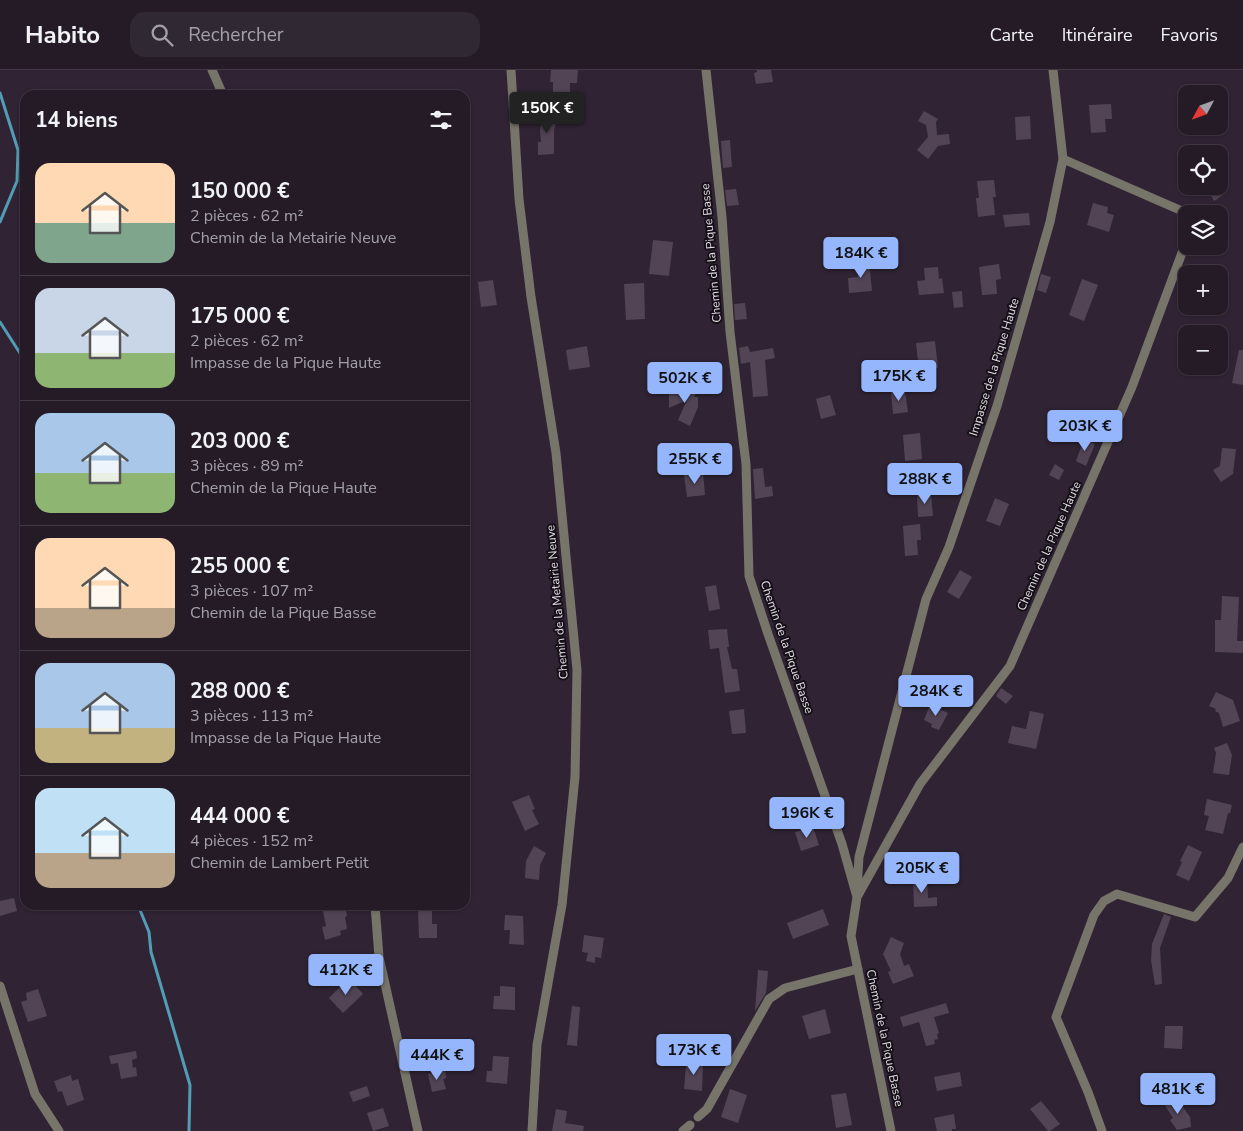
<!DOCTYPE html>
<html lang="fr">
<head>
<meta charset="utf-8">
<style>
	:root { --surface:#241b27; --page:#302833; --text:#f1f3f6; --muted:#a3a1a7; --line:#413944; --accent:#95b6fd }
	body { margin:0; font-family:"Nunito Sans",sans-serif; background:var(--page); color:var(--text); height:100vh; display:flex; flex-direction:column; font-size:19px; white-space:nowrap }
	* { box-sizing:border-box; margin:0 }
	p { font-size:16px; color:var(--muted) }
	.icon { flex:none; width:28px; height:28px; fill:none; stroke:currentColor; stroke-width:2; stroke-linecap:round; stroke-linejoin:round }
	.map { position:relative; flex:1; overflow:hidden }
	.side { position:absolute; left:20px; top:20px; width:450px; height:820px; display:flex; flex-direction:column; background:var(--surface); border-radius:15px; box-shadow:0 1px 4px #0004,0 0 0 1px var(--line) }
	.side>* { flex:none }
	.needle { width:32px; rotate:229deg }
	.controls { position:absolute; left:1178px; top:15px; display:grid; gap:10px }
	.controls a { display:grid; place-items:center; width:50px; height:50px; border-radius:10px; background:var(--surface); box-shadow:0 1px 4px #0004,0 0 0 1px var(--line); font-size:25px }
	.price { position:absolute; translate:-50% -42px; padding:0 11px; border-radius:5px; background:var(--accent); color:#111; font-size:16px; line-height:32px; filter:drop-shadow(0 1px 2px #0008) }
	.price::after { content:''; position:absolute; left:50%; top:30px; width:15px; height:11px; margin-left:-8px; background:inherit; clip-path:polygon(0 0,100% 0,50% 100%) }
	.price.selected { background:#222; color:#fff }
	ul { padding:0; list-style:none }
	li { display:flex; align-items:center; gap:15px; height:125px; padding:0 15px }
	li+li { border-top:1px solid var(--line) }
	li span { display:grid; place-items:center; flex:none; width:140px; height:100px; border-radius:15px; color:#555 }
	li>.icon { margin-inline-start:auto }
	span .icon { width:60px; height:60px; fill:#fffc; stroke-width:1 }
	li b { font-size:21px }
	h2 { display:flex; justify-content:space-between; align-items:center; height:60px; padding:0 15px; font-size:21px }
	header { display:flex; align-items:center; gap:30px; box-sizing:border-box; height:70px; padding:0 25px; background:var(--surface); border-bottom:1px solid var(--line) }
	header strong { font-size:24px }
	nav { display:flex; gap:28px; margin-inline-start:auto; font-size:18px }
	.search { width:350px; height:45px; background:var(--page); display:flex; align-items:center; gap:12px; box-sizing:border-box; padding:0 18px; border-radius:15px; color:var(--muted); font-size:19px }
	.map>svg:first-child { display:block }
	.lines { fill:none; stroke-linecap:round; stroke-linejoin:round }
	.stream { stroke:#529cb5; stroke-width:3 }
	.building { fill:#524455 }
	.minor { stroke:#77746a; stroke-width:9 }
	.labels { text-anchor:middle; dominant-baseline:central; stroke-width:4; stroke-linejoin:round; paint-order:stroke }
	.street-label { font-size:12px; fill:#e4dce6; stroke:#151017 }
</style>
</head>
<body>
<header>
<strong>Habito</strong>
<div class="search"><svg class="icon" aria-label="search" viewBox="0 0 24 24"><circle cx="10" cy="10" r="6"/><path d="M15 15l6 6"/></svg>Rechercher</div>
<nav><a>Carte</a><a>Itinéraire</a><a>Favoris</a></nav>
</header>
<div class="map">
<svg width="1243" height="1061" viewBox="0 0 1243 1061">
	<rect width="100%" height="100%" fill="#302434"/>
	<g class="lines">
		<path class="stream" d="M0 23 18 80 17 111 0 152
			M0 252 25 291
			M138 835 149 862 151 882 190 1015 189 1061"/>
	</g>
	<path class="building" d="M551 0H578L577 13H570V25L553 24V12H550Z
		M757 0H771L773 12 756 14 754 3 757 2Z
		M1111 34 1112 49H1105L1106 62 1091 63 1089 35Z
		M544 41 558 45 554 60V84L538 85V72H541L540 59Z
		M924 41 938 49 936 52 937 65 949 64 950 74 938 76 928 89 917 80 928 67 926 55 918 51Z
		M1030 46 1031 69 1016 70 1015 47Z
		M730 70 732 97 723 98 721 71Z
		M1219 96 1229 115 1220 120 1223 125 1214 131 1206 116 1219 118Z
		M994 110 996 127H993L995 145 978 147 976 128H979L977 111Z
		M736 119 739 135 727 136 725 120Z
		M1093 133 1108 137 1107 143 1114 145 1109 162 1087 155Z
		M1029 143 1030 155 1005 157 1003 145Z
		M653 170 673 172 669 206 649 204Z
		M869 191 872 221 849 223 848 208 858 207 857 193Z
		M999 194 1001 209 996 210 997 224 982 225 979 197Z
		M938 197 939 209 942 208 944 223 919 225 917 211 925 210 924 198Z
		M1041 204 1051 207 1046 223 1037 220Z
		M1082 209 1098 215 1084 251 1069 245Z
		M493 210 497 235 481 237 478 212Z
		M644 213 645 249 626 250 624 214Z
		M962 221 963 237 954 238 952 222Z
		M745 233 747 249 735 250 734 234Z
		M935 271 938 298 919 301 916 273Z
		M587 276 590 297 569 300 566 280Z
		M748 276 750 282 773 278 775 288 765 290 768 326 753 327 750 292 741 294 739 278Z
		M1239 280H1243V315L1232 313Z
		M682 318H695V326L693 327H698V337L690 356 678 350 687 330 669 338V324Z
		M905 321 908 342 893 344 891 322Z
		M830 325 836 345 821 349 816 329Z
		M920 363 922 389 905 391 903 365Z
		M1084 369 1095 374 1086 396 1076 391Z
		M1222 378 1236 379 1233 404 1221 412 1213 400 1220 396Z
		M1055 394 1064 400 1059 410 1049 405Z
		M763 398 765 417 772 416 773 426 755 429 753 399Z
		M700 403H703L705 425 687 427 684 405Z
		M931 423 933 446 918 447 917 424Z
		M995 428 1009 434 1000 456 986 451Z
		M920 454 921 470H917L918 485 905 486 903 456Z
		M960 500 972 507 959 529 947 522Z
		M716 515 720 539 709 541 705 517Z
		M1222 526 1239 527 1237 571H1243V583L1215 582V550H1221Z
		M727 559 729 577H727L732 599H737L740 621 725 623 719 578 710 579 708 560Z
		M1001 618 1013 626 1006 634 996 626Z
		M1216 622 1233 630 1240 651 1223 657 1219 643 1215 641 1216 639 1209 636Z
		M930 635 948 643 939 660 931 657 932 654 924 650Z
		M744 639 746 663 732 664 729 641Z
		M1030 641 1044 644 1036 679 1008 673 1012 656 1026 659Z
		M1227 673 1232 685 1229 705 1213 703 1216 683 1214 678Z
		M529 725 535 739 532 740 539 754 525 761 512 732Z
		M1207 729 1232 735 1230 743H1228L1223 764 1205 760 1209 746 1204 745Z
		M813 757 819 775 801 781 795 762Z
		M1188 775 1202 782 1189 811 1176 805 1182 792 1180 791Z
		M534 776 546 783 540 795 539 810 525 808 526 791Z
		M913 808H927L928 828 937 827V836L914 837Z
		M14 828 17 841 0 846V831Z
		M345 836 347 846 345 847 347 859 340 861 341 865 325 870 322 857 326 856 323 841Z
		M432 838V854H437V868H419L418 839Z
		M823 839 829 855 793 869 787 853Z
		M1164 844 1171 847 1160 878 1162 914 1155 915 1151 890 1152 874Z
		M505 845 523 846 524 875 509 874 510 860H504Z
		M584 865 604 868 601 888 595 887V893L586 891 588 883 582 882Z
		M891 867 904 873 900 884 904 896 909 894 914 906 893 914 888 902 891 901 883 884Z
		M758 900 768 901 766 923 755 941Z
		M349 908 363 924 343 943 329 928Z
		M500 916 515 917V940L493 939 494 926H500Z
		M38 919 47 946 28 952 21 932 27 930 26 923Z
		M946 933 949 943 934 947 939 963 937 964 938 969 934 970 935 974 926 976 919 952 903 957 900 947Z
		M572 936 580 937 577 976 567 975Z
		M825 939 831 963 809 969 802 946Z
		M1165 956H1183L1182 979 1164 978Z
		M136 981 137 988 132 990 133 998 136 997 137 1006 121 1009 118 993 111 994 109 986Z
		M493 986 509 987 507 1014 486 1012 487 1001H492Z
		M688 990 703 992 702 1021 684 1019 686 996H688Z
		M445 1000 446 1008 443 1009 446 1019 432 1022 428 1004Z
		M960 1002 962 1016 937 1021 934 1007Z
		M71 1005 72 1011 78 1009 84 1030 67 1036 62 1021 58 1022 54 1011Z
		M367 1016 370 1026 353 1032 349 1022Z
		M730 1019 747 1025 738 1053 721 1047Z
		M846 1023 852 1055 836 1058 831 1025Z
		M1173 1028 1176 1032 1178 1030 1190 1047 1191 1057 1177 1060 1170 1050 1173 1048 1164 1034Z
		M1041 1031 1060 1054 1050 1061H1048L1030 1039Z
		M383 1038 389 1056 373 1061 367 1043Z
		M556 1039 567 1041 565 1053 584 1056 583 1061H552Z
		M954 1044 956 1059H952V1061H937L934 1048Z"/>
	<g class="lines">
		<path class="minor" d="M212 0 223 25
			M511 0 519 129 531 227 556 383 577 600 575 707 562 835 537 975 532 1061
			M706 0 722 147 730 262 746 394 749 506 768 564 842 774 857 827 851 866 891 1061
			M857 820 859 787 926 529 949 477 997 336 1050 152 1063 89
			M857 827 920 714 1010 596 1132 317 1186 172 1182 141 1063 89 1053 0
			M375 835 379 887 418 1061
			M0 916 35 1024 59 1061
			M698 1047 707 1039 769 929 785 918 858 899
			M683 1061 690 1055
			M1102 1061 1088 1022 1056 947 1094 845 1104 831 1117 824 1195 847 1228 808 1243 777"/>
	</g>
	<g class="labels">
		<g class="street-label">
			<text transform="translate(711 183) rotate(-95)">Chemin de la Pique Basse</text>
			<text transform="translate(994 297) rotate(-73)">Impasse de la Pique Haute</text>
			<text transform="translate(1049 476) rotate(-66)">Chemin de la Pique Haute</text>
			<text transform="translate(557 532) rotate(-95)">Chemin de la Metairie Neuve</text>
			<text transform="translate(787 577) rotate(71)">Chemin de la Pique Basse</text>
			<text transform="translate(885 968) rotate(78)">Chemin de la Pique Basse</text>
		</g>
	</g>
</svg>
<div class="controls">
<a><svg class="needle" viewBox="-14 -14 28 28"><path d="M0-13l5 13h-10z" fill="#e53935"/><path d="M0 13l5-13h-10z" fill="#a3a1a7"/></svg></a>
<a><svg class="icon" aria-label="locate" viewBox="0 0 24 24"><circle cx="12" cy="12" r="6"/><path d="M12 2v4M12 18v4M2 12h4M18 12h4"/></svg></a>
<a><svg class="icon" aria-label="layers" viewBox="0 0 24 24"><path d="M12 4l9 5-9 5-9-5zM3 14l9 5 9-5"/></svg></a>
<a>+</a>
<a>−</a>
</div>
<b class="price selected" style="left:547px;top:64px">150K €</b>
<b class="price" style="left:861px;top:209px">184K €</b>
<b class="price" style="left:899px;top:332px">175K €</b>
<b class="price" style="left:685px;top:334px">502K €</b>
<b class="price" style="left:1085px;top:382px">203K €</b>
<b class="price" style="left:695px;top:415px">255K €</b>
<b class="price" style="left:925px;top:435px">288K €</b>
<b class="price" style="left:936px;top:647px">284K €</b>
<b class="price" style="left:807px;top:769px">196K €</b>
<b class="price" style="left:922px;top:824px">205K €</b>
<b class="price" style="left:346px;top:926px">412K €</b>
<b class="price" style="left:694px;top:1006px">173K €</b>
<b class="price" style="left:437px;top:1011px">444K €</b>
<b class="price" style="left:1178px;top:1045px">481K €</b>
<section class="side">
<h2>14 biens<svg class="icon" aria-label="filters" viewBox="0 0 24 24"><path d="M4 7h16M4 17h16"/><circle cx="9" cy="7" r="2"/><circle cx="15" cy="17" r="2"/></svg></h2>
<ul>
<li><span style="background:linear-gradient(#ffd9b3 60%,#7fa58c 0)"><svg class="icon" aria-label="home" viewBox="0 0 24 24"><path d="M3 11l9-7 9 7M6 9v11h12V9"/></svg></span><div><b>150 000 €</b><p>2 pièces · 62 m²</p><p>Chemin de la Metairie Neuve</p></div></li>
<li><span style="background:linear-gradient(#c9d6e8 65%,#8fb573 0)"><svg class="icon" aria-label="home" viewBox="0 0 24 24"><path d="M3 11l9-7 9 7M6 9v11h12V9"/></svg></span><div><b>175 000 €</b><p>2 pièces · 62 m²</p><p>Impasse de la Pique Haute</p></div></li>
<li><span style="background:linear-gradient(#a9c7e8 60%,#8fb573 0)"><svg class="icon" aria-label="home" viewBox="0 0 24 24"><path d="M3 11l9-7 9 7M6 9v11h12V9"/></svg></span><div><b>203 000 €</b><p>3 pièces · 89 m²</p><p>Chemin de la Pique Haute</p></div></li>
<li><span style="background:linear-gradient(#ffd9b3 70%,#b9a48a 0)"><svg class="icon" aria-label="home" viewBox="0 0 24 24"><path d="M3 11l9-7 9 7M6 9v11h12V9"/></svg></span><div><b>255 000 €</b><p>3 pièces · 107 m²</p><p>Chemin de la Pique Basse</p></div></li>
<li><span style="background:linear-gradient(#a9c7e8 65%,#c2b280 0)"><svg class="icon" aria-label="home" viewBox="0 0 24 24"><path d="M3 11l9-7 9 7M6 9v11h12V9"/></svg></span><div><b>288 000 €</b><p>3 pièces · 113 m²</p><p>Impasse de la Pique Haute</p></div></li>
<li><span style="background:linear-gradient(#bfe0f5 65%,#b9a48a 0)"><svg class="icon" aria-label="home" viewBox="0 0 24 24"><path d="M3 11l9-7 9 7M6 9v11h12V9"/></svg></span><div><b>444 000 €</b><p>4 pièces · 152 m²</p><p>Chemin de Lambert Petit</p></div></li>
</ul>
</section>
</div>
</body>
</html>
